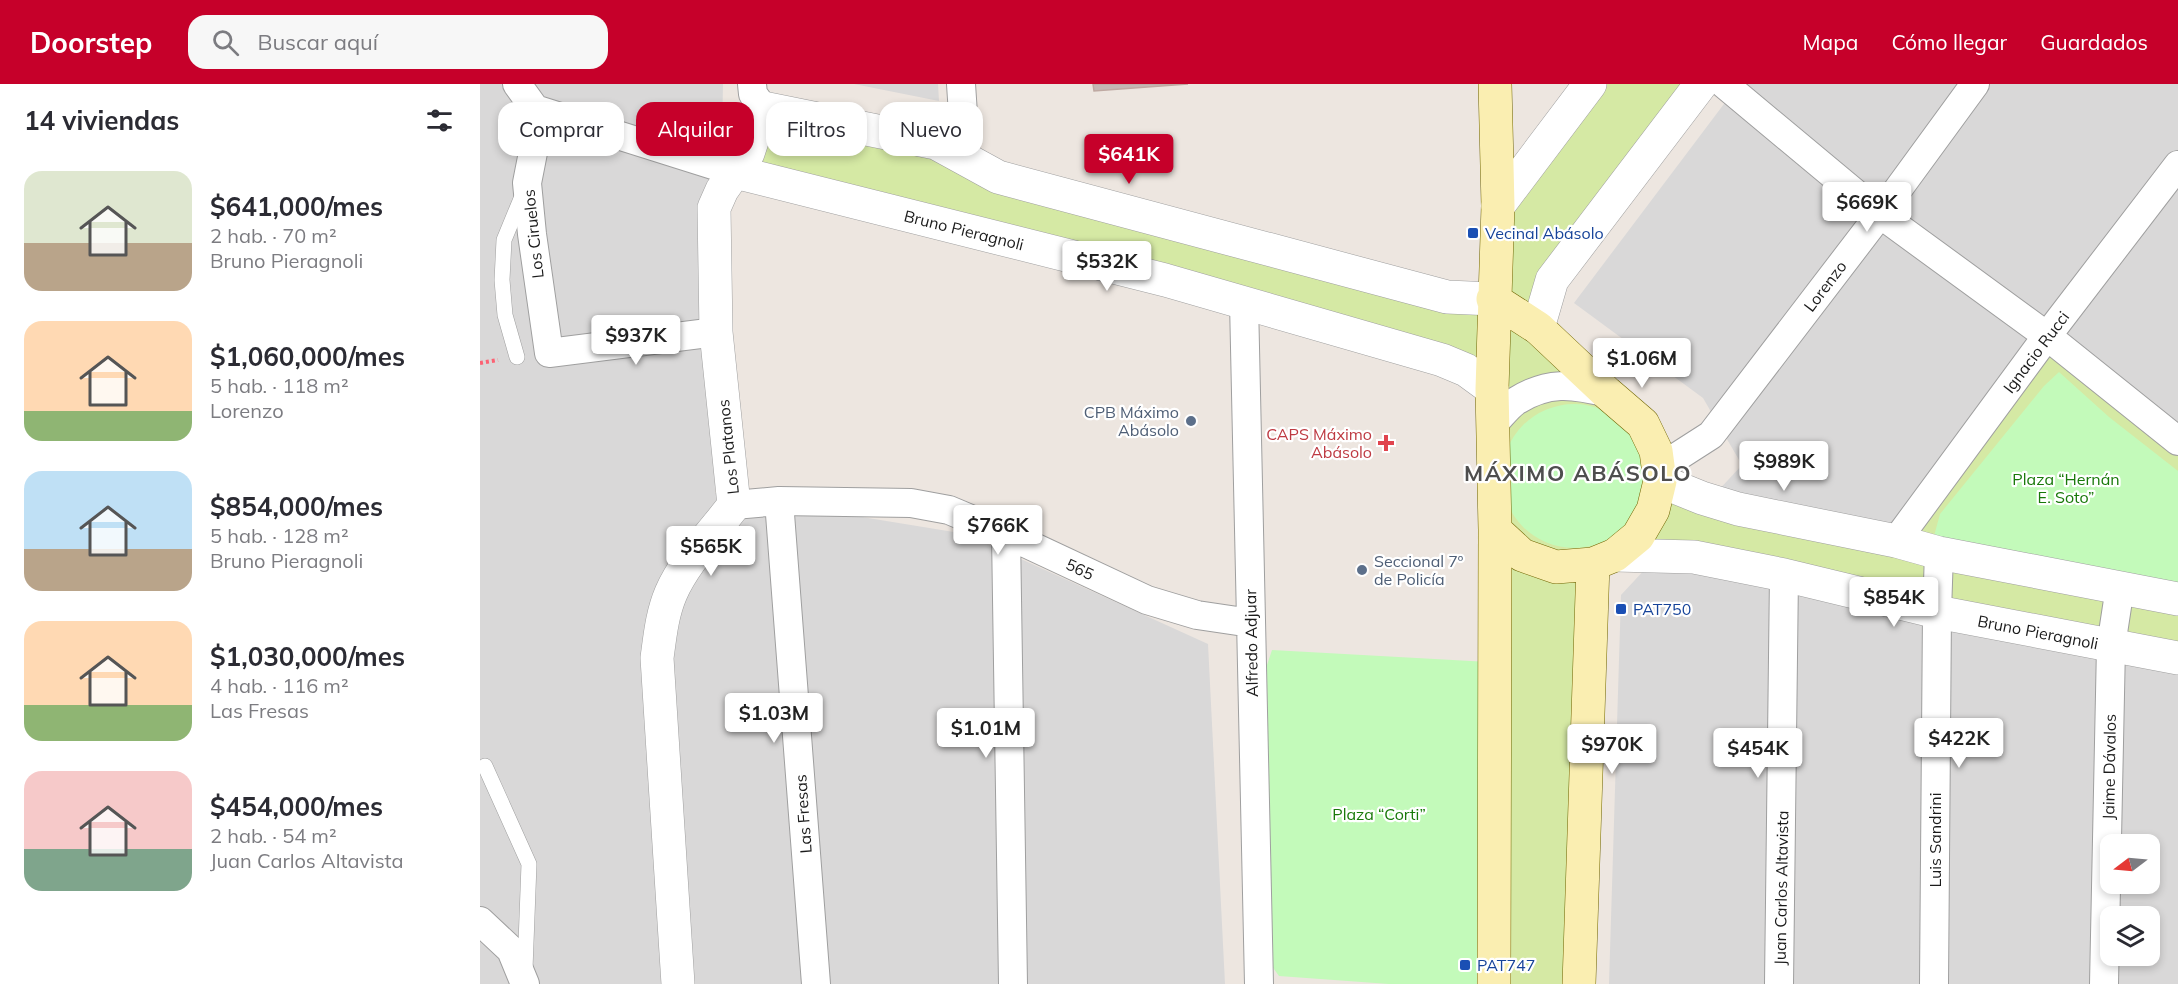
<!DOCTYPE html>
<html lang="es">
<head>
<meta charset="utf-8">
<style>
	:root { --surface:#fff; --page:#f7f7f7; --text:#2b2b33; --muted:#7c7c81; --accent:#c6002a }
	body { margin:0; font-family:Mulish,sans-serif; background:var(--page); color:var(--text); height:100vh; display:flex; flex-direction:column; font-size:22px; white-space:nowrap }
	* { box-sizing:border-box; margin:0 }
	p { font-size:20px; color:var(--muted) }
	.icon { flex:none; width:33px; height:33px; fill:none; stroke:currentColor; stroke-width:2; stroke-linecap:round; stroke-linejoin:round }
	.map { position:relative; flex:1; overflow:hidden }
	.panel { display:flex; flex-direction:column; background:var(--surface); width:480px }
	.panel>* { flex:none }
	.guide { position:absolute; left:18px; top:18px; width:570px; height:54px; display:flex; gap:12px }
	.needle { width:39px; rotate:254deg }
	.tools { position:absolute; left:1620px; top:750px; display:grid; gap:12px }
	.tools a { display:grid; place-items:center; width:60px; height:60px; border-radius:12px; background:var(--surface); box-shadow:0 3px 9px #0003; font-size:30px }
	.price { position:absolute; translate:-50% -51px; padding:0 14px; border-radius:6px; background:#fff; color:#222; font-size:20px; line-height:39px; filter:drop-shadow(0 2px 3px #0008) }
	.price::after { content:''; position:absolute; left:50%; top:36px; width:18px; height:14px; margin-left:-9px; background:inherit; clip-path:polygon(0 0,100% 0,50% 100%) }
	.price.selected { background:var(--accent); color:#fff }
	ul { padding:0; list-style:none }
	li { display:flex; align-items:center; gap:18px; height:150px; padding:0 24px }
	li span { display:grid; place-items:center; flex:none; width:168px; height:120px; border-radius:18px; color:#555 }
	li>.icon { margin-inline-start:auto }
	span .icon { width:72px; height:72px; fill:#fffc; stroke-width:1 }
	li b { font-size:26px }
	h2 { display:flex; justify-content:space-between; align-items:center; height:72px; padding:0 24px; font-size:26px }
	.pill { padding:0 21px; border-radius:18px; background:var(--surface); box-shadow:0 3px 9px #0003; font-size:21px; line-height:54px }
	.pill.selected { background:var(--accent); color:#fff }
	header { display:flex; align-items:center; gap:36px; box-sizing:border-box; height:84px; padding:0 30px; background:var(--accent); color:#fff }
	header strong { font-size:28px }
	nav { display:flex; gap:33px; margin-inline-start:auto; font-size:21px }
	.search { width:420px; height:54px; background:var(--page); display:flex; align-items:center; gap:15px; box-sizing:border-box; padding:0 21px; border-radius:18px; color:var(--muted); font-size:22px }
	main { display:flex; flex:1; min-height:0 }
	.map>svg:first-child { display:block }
	.residential { fill:#d9d8d8; fill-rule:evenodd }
	.grass { fill:#d5e9a4 }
	.park { fill:#c3faba }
	.building { fill:#c4b7b4; stroke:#bfa9a2; stroke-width:1.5 }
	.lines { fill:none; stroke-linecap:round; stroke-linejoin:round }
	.service-casing { stroke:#9f9f9f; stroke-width:16 }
	.minor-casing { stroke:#9f9f9f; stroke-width:30 }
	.tertiary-casing { stroke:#9f9f9f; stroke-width:34 }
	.secondary-casing { stroke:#716603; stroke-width:34 }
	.path { stroke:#fc6273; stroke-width:4; stroke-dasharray:3 3; stroke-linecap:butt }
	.service { stroke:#fff; stroke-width:15 }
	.minor { stroke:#fff; stroke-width:28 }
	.tertiary { stroke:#fff; stroke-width:33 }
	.secondary { stroke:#faeeb1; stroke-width:33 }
	.transit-dot { fill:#1a4fb4; stroke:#fff; stroke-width:2 }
	.service-dot { fill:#5c6f8a; stroke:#fff; stroke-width:2 }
	.health-dot { fill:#e0444e; stroke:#fff; stroke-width:2 }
	.labels { text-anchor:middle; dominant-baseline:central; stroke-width:4.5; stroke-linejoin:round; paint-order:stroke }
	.street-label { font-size:16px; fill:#1b1b1b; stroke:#fff }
	.transit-label { font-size:16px; fill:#164399; stroke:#fff; text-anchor:start }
	.service-label { font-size:16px; fill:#4e5e75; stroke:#fff; text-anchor:end }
	.health-label { font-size:16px; fill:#be3a42; stroke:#fff; text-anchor:end }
	.park-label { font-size:16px; fill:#187909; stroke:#fff }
	.district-label { font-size:22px; font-weight:bold; letter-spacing:1.5px; fill:#4e4e4e; stroke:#fff }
</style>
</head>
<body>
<header>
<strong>Doorstep</strong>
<div class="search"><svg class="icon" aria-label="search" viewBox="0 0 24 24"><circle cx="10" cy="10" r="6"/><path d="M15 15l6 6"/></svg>Buscar aquí</div>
<nav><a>Mapa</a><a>Cómo llegar</a><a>Guardados</a></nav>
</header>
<main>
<section class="panel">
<h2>14 viviendas<svg class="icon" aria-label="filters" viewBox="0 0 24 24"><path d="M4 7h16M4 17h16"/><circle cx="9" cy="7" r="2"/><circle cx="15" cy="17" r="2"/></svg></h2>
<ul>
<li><span style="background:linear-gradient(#dfe7d0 60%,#b9a48a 0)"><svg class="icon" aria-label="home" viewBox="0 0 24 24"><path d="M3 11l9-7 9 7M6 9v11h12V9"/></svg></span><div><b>$641,000/mes</b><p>2 hab. · 70 m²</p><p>Bruno Pieragnoli</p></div></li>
<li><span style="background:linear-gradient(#ffd9b3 75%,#8fb573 0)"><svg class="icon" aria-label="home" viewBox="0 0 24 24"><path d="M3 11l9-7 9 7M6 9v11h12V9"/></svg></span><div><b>$1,060,000/mes</b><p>5 hab. · 118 m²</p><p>Lorenzo</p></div></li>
<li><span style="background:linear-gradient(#bfe0f5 65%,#b9a48a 0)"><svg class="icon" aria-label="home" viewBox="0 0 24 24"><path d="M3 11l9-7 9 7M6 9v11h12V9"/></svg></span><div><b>$854,000/mes</b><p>5 hab. · 128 m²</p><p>Bruno Pieragnoli</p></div></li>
<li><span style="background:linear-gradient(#ffd9b3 70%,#8fb573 0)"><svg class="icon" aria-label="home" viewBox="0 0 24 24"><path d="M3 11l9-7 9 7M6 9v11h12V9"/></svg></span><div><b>$1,030,000/mes</b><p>4 hab. · 116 m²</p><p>Las Fresas</p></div></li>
<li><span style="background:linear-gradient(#f6c9c9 65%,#7fa58c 0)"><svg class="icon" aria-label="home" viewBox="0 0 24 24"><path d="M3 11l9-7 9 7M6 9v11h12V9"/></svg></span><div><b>$454,000/mes</b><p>2 hab. · 54 m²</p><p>Juan Carlos Altavista</p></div></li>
</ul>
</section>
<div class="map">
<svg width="1698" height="900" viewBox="0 0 1698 900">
	<rect width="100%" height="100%" fill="#ede6e0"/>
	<path class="residential" d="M0 0H243L235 409 486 450 728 560 745 900H0Z
		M374 0H458L459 17Z
		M1259 0H1698V900H1129L1141 511 1262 381 1223 314 1094 219ZM1630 760H1670V800H1630ZM1630 832H1670V872H1630Z"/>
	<path class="grass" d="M1110 0H1221L1058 244 1180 397 1416 457 1567 252 1698 357V574L1304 491 1113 480 1099 900H1014L1012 305 255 88 283 24 1013 215 1018 122Z"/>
	<path class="park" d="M1579 288 1629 333 1698 387V506L1454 452 1460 430 1564 302Z
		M1022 392a72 72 0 1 1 144 0a72 72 0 1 1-144 0Z
		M792 566 1009 578 1008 900H909L799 892 789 878 787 581Z"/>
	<path class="building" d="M613 0H708L614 7Z"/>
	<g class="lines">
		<g class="service-casing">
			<path id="service" d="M37 273 25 231 22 196 24 156 43 110
				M5 682 49 780 45 885"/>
		</g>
		<g class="minor-casing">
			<path id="minor" d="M37 0 55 25 57 48 47 99 52 150 69 269 236 248
				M272 0 273 10 283 24
				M481 0 486 75
				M1244 0 1400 130 1567 252 1698 357
				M55 25 255 88
				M764 218 779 900
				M1012 341C1020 334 1027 323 1036 317 1068 297 1092 300 1127 309
				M1178 385 1231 351 1400 130 1495 0
				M299 417 336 900
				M254 421 299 417 431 419 469 426 526 450 667 516 717 531 771 539
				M526 450 533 900
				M1416 457 1567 252 1698 81
				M0 837 31 866 45 900
				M1299 900 1304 491
				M1454 900 1457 528 1459 469
				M1624 900 1631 562 1640 503"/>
		</g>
		<g class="tertiary-casing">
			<path id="tertiary" d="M255 88 685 196 962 276 986 286 1012 305
				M1018 122 1110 0
				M1058 244 1072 196 1221 0
				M1180 397 1222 414 1258 425 1416 457 1459 469 1698 515
				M1135 471 1214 473 1304 491 1457 528 1698 574
				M198 900 177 574C180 552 182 530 191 509 205 477 233 449 254 421L236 248 234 124 242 106 268 69 283 24 456 59 518 93 967 213 1013 215"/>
		</g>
		<g class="secondary-casing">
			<path id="secondary" d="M1013 215 1058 244 1127 309 1163 340 1176 367 1180 397 1173 426 1158 452 1135 471 1113 480 1076 483 1042 471 1015 446
				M1014 900 1015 446 1012 305 1018 122 1015 0
				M1099 900 1113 480"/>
		</g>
		<path class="path" d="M0 279 18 276"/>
		<use href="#service" class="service"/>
		<use href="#minor" class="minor"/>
		<use href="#tertiary" class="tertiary"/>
		<use href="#secondary" class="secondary"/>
	</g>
	<g class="transit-dot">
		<rect x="987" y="143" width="12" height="12" rx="3"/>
		<rect x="1135" y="519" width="12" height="12" rx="3"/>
		<rect x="979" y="875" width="12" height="12" rx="3"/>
	</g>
	<g class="service-dot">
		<circle cx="711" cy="337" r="6"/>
		<circle cx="882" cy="486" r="6"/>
	</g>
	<path class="health-dot" d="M903 350h6v6h6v6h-6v6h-6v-6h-6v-6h6z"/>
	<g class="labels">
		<g class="street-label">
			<text transform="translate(484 146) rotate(14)">Bruno Pieragnoli</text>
			<text transform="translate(53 150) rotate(-96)">Los Ciruelos</text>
			<text transform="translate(1345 202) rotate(-53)">Lorenzo</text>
			<text transform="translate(1556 268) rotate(-53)">Ignacio Rucci</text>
			<text transform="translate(248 363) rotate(-96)">Los Platanos</text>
			<text transform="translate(600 485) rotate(25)">565</text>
			<text transform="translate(1558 548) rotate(11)">Bruno Pieragnoli</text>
			<text transform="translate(771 559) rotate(-91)">Alfredo Adjuar</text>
			<text transform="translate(1629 683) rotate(-89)">Jaime Dávalos</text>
			<text transform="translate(323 730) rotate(-94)">Las Fresas</text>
			<text transform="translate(1455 756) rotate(-90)">Luis Sandrini</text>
			<text transform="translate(1301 804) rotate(-89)">Juan Carlos Altavista</text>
		</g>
		<g class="transit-label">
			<text x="1005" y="149">Vecinal Abásolo</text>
			<text x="1153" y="525">PAT750</text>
			<text x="997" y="881">PAT747</text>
		</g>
		<g class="service-label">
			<text x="699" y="328">CPB Máximo<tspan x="699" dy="18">Abásolo</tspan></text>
			<text x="894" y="477" text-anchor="start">Seccional 7º<tspan x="894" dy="18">de Policía</tspan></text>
		</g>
		<g class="health-label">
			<text x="892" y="350">CAPS Máximo<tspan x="892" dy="18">Abásolo</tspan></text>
		</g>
		<g class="park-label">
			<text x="1586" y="395">Plaza “Hernán<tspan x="1586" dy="18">E. Soto”</tspan></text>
			<text x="899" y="730">Plaza “Corti”</text>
		</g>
		<g class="district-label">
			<text x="1098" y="389">MÁXIMO ABÁSOLO</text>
		</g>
	</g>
</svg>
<div class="tools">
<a><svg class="needle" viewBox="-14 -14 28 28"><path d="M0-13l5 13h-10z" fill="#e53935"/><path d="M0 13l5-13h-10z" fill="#7c7c81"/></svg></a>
<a><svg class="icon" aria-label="layers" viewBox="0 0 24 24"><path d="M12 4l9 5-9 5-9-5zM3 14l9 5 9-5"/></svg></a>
</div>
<b class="price selected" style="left:649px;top:101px">$641K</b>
<b class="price" style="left:1387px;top:149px">$669K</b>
<b class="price" style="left:627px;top:208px">$532K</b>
<b class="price" style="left:156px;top:282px">$937K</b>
<b class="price" style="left:1162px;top:305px">$1.06M</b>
<b class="price" style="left:1304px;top:408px">$989K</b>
<b class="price" style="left:518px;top:472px">$766K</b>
<b class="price" style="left:231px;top:493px">$565K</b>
<b class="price" style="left:1414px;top:544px">$854K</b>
<b class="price" style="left:294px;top:660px">$1.03M</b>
<b class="price" style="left:506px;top:675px">$1.01M</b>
<b class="price" style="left:1479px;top:685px">$422K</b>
<b class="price" style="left:1132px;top:691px">$970K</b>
<b class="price" style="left:1278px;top:695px">$454K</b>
<div class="guide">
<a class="pill">Comprar</a>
<a class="pill selected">Alquilar</a>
<a class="pill">Filtros</a>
<a class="pill">Nuevo</a>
</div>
</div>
</main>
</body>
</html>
